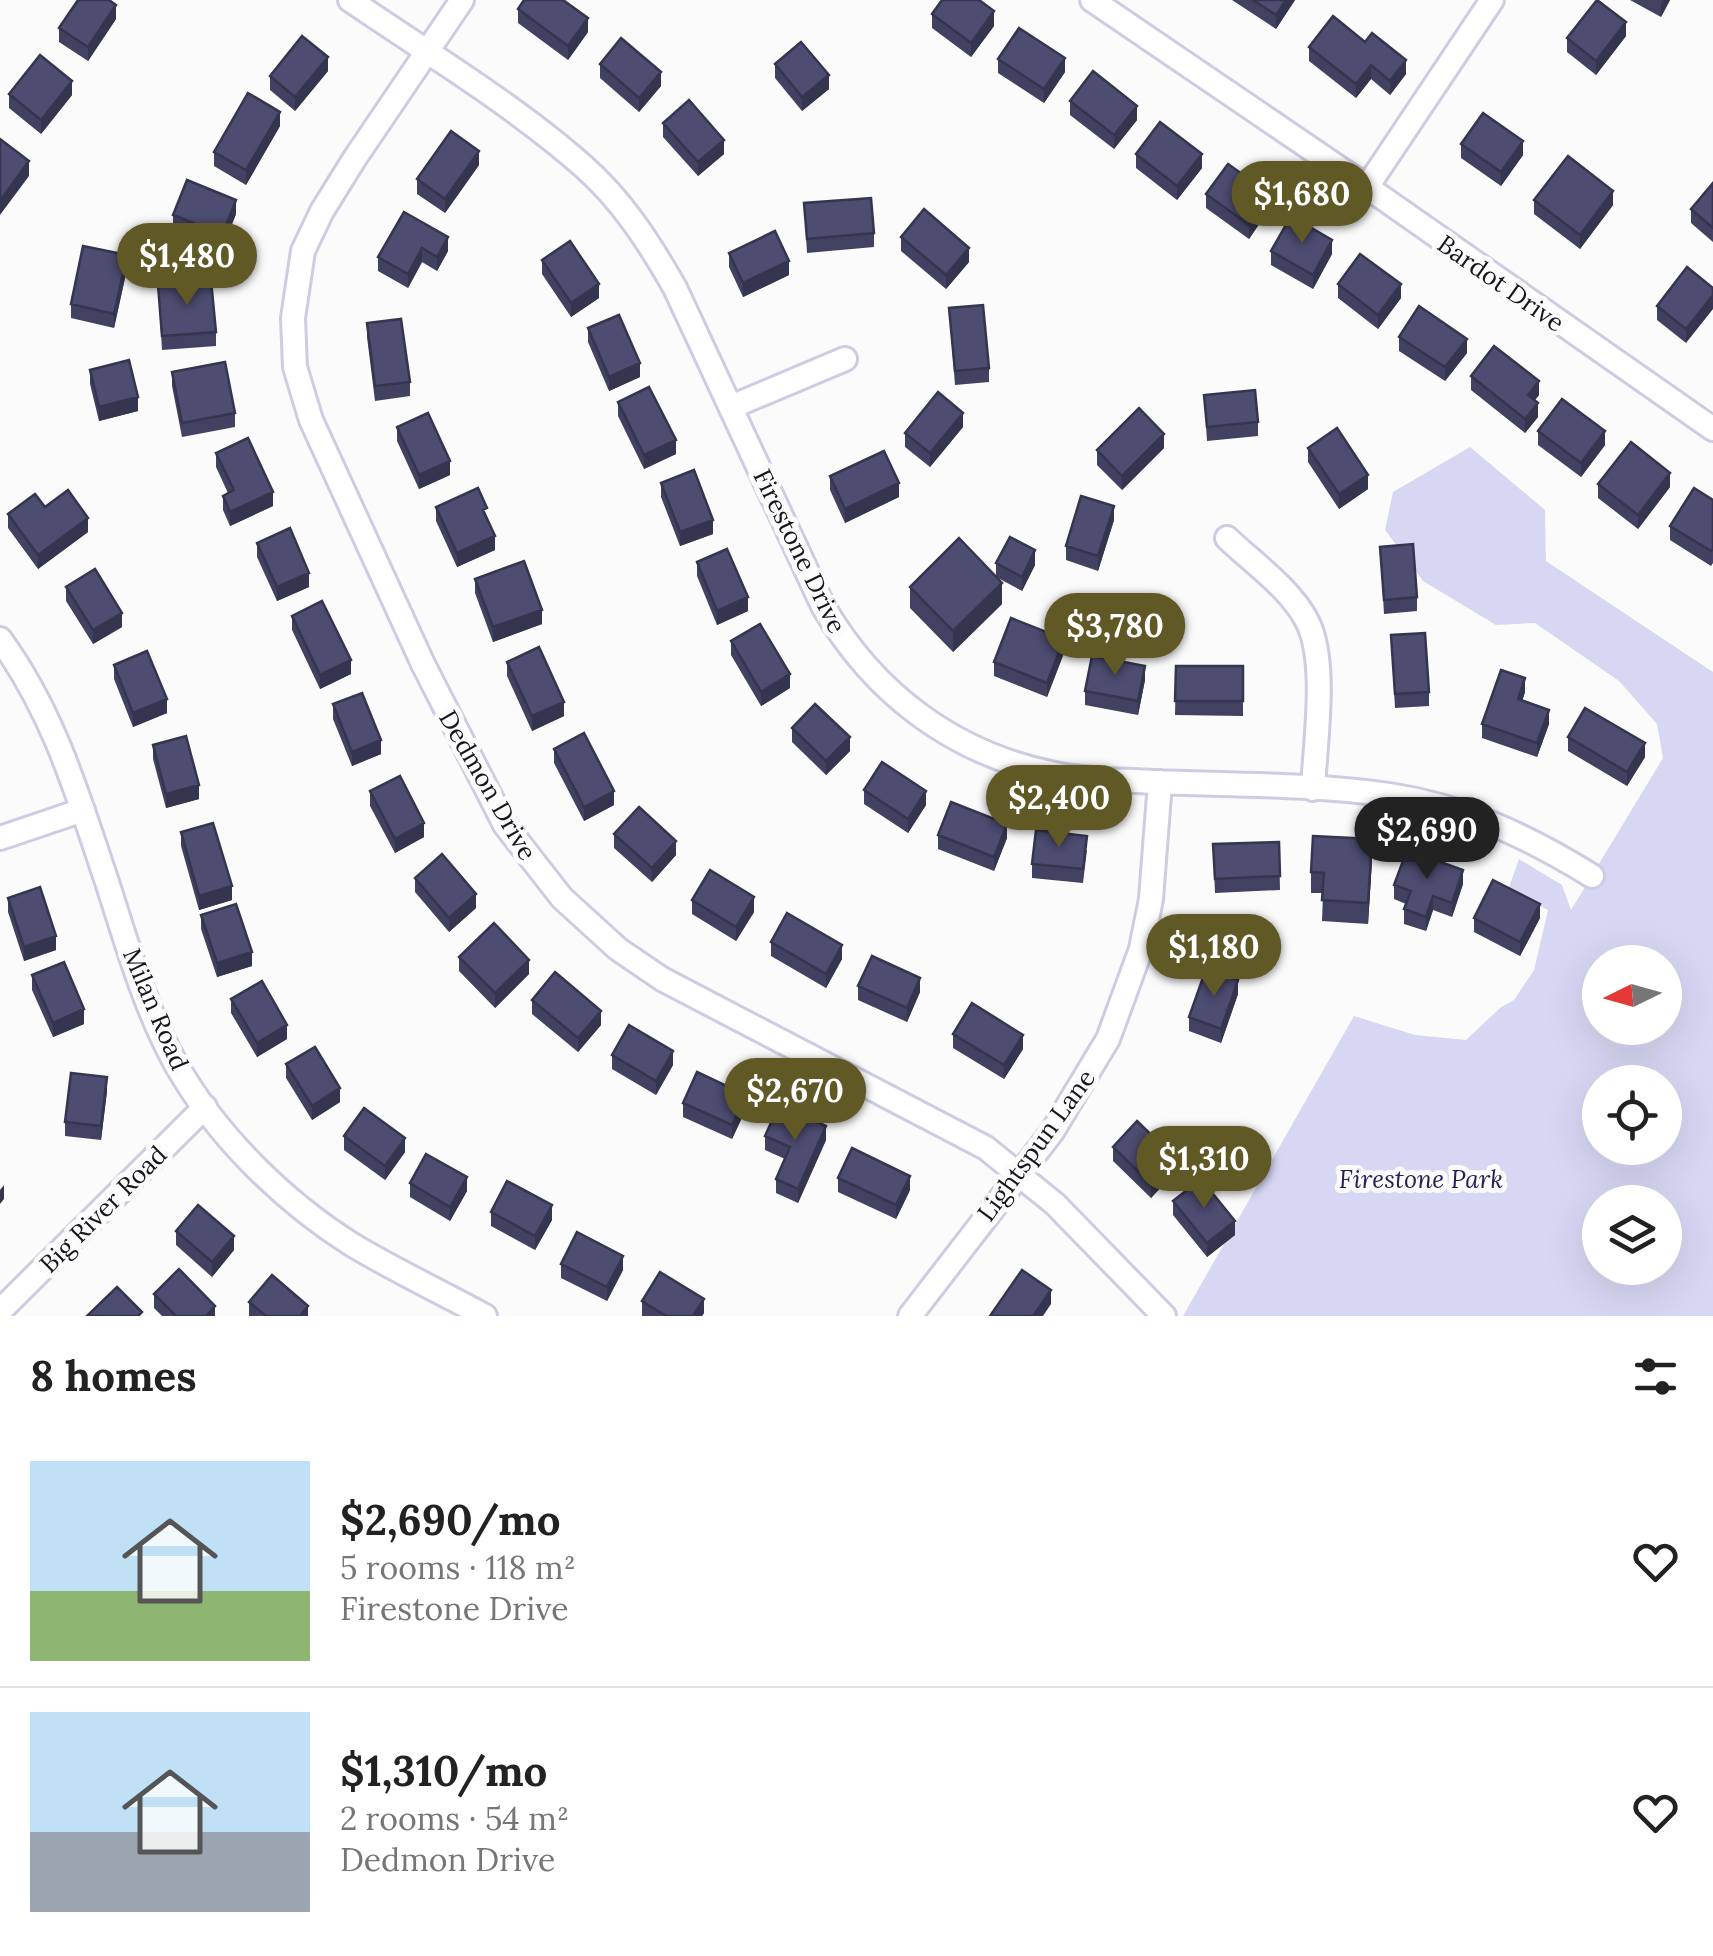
<!DOCTYPE html>
<html lang="en">
<head>
<meta charset="utf-8">
<style>
	:root { --surface:#fff; --page:#f6f6f6; --text:#222; --muted:#767676; --line:#e0e0e0; --accent:#605825 }
	body { margin:0; font-family:Lora,serif; background:var(--page); color:var(--text); height:100vh; display:flex; flex-direction:column; font-size:38px; white-space:nowrap }
	* { box-sizing:border-box; margin:0 }
	p { font-size:32px; color:var(--muted) }
	.icon { flex:none; width:55px; height:55px; fill:none; stroke:currentColor; stroke-width:2; stroke-linecap:round; stroke-linejoin:round }
	.map { position:relative; height:1316px; overflow:hidden }
	.sheet { display:flex; flex-direction:column; background:var(--surface); flex:1 }
	.sheet>* { flex:none }
	.needle { width:65px; rotate:265deg }
	.controls { position:absolute; left:1582px; top:945px; display:grid; gap:20px }
	.controls a { display:grid; place-items:center; width:100px; height:100px; border-radius:50%; background:var(--surface); box-shadow:0 10px 40px #0002; font-size:50px }
	.price { position:absolute; translate:-50% -85px; padding:0 22px; border-radius:35px; background:var(--accent); color:#fff; font-size:32px; line-height:65px; filter:drop-shadow(0 2px 5px #0008) }
	.price::after { content:''; position:absolute; left:50%; top:60px; width:30px; height:22px; margin-left:-15px; background:inherit; clip-path:polygon(0 0,100% 0,50% 100%) }
	.price.on { background:#222; color:#fff }
	ul { padding:0; list-style:none }
	li { display:flex; align-items:center; gap:30px; height:250px; padding:0 30px }
	li+li { border-top:2px solid var(--line) }
	li span { display:grid; place-items:center; flex:none; width:280px; height:200px; border-radius:0px; color:#555 }
	li>.icon { margin-inline-start:auto }
	span .icon { width:120px; height:120px; fill:#fffc; stroke-width:1 }
	li b { font-size:42px }
	h2 { display:flex; justify-content:space-between; align-items:center; height:120px; padding:0 30px; font-size:42px }
	.map>svg:first-child { display:block }
	.green { fill:#d7d7f4; fill-rule:evenodd }
	.lines { fill:none; stroke-linecap:round; stroke-linejoin:round }
	.street-casing { stroke:#cccde2; stroke-width:28 }
	.street { stroke:#fff; stroke-width:22 }
	.wall { fill:#424161 }
	.shaded-wall { fill:#36354f }
	.building { fill:#4d4c71; stroke:#36354f; stroke-width:2.5 }
	.labels { text-anchor:middle; dominant-baseline:central; stroke-width:10; stroke-linejoin:round; paint-order:stroke }
	.street-label { font-size:25px; fill:#15151c; stroke:#fbfbfb }
	.park-label { font-size:25px; font-style:italic; fill:#272155; stroke:#fbfbfb }
</style>
</head>
<body>
<div class="map">
<svg width="1713" height="1316" viewBox="0 0 1713 1316">
	<rect width="100%" height="100%" fill="#fbfbfb"/>
	<path class="green" d="M1470 447 1545 510 1546 561 1713 672V1316H1183L1354 1016 1415 1035 1466 1040 1500 1008 1514 1000 1534 970 1548 910 1508 890 1519 859 1562 885 1571 910 1663 758 1657 724 1619 681 1535 623 1496 625 1423 581 1385 530 1393 492ZM1600 962H1665V1028H1600ZM1600 1082H1665V1148H1600ZM1600 1202H1665V1268H1600Z"/>
	<g class="lines">
		<g class="street-casing">
			<path id="street" d="M350 0C426 52 514 105 583 166 622 200 650 244 675 288L823 606C874 694 954 754 1055 774 1087 781 1121 780 1154 782 1232 785 1312 784 1389 795 1464 806 1529 837 1592 876
				M462 0 355 158 322 211 303 251 293 318 295 367 311 420 423 664 505 825 562 898 618 949 662 979 986 1148 1055 1204 1164 1316
				M1092 0 1367 187 1713 429
				M1367 187 1492 0
				M731 407 845 359
				M1227 538C1253 563 1290 588 1307 621 1328 661 1315 743 1313 789
				M0 639C54 713 78 796 107 882 127 944 145 1009 177 1066 217 1136 283 1201 351 1244 394 1270 441 1292 485 1316
				M0 838 83 810
				M0 1311 205 1107
				M910 1316 1052 1132 1108 1039 1141 949 1151 899 1160 782"/>
		</g>
		<use href="#street" class="street"/>
	</g>
	<path class="wall" d="M1232 0H1295L1276 29Z
		M1630 0H1670L1661 17Z
		M518 9 588 32 568 60 518 23Z
		M932 14 994 26 971 57 932 28Z
		M116 19 88 61 59 42V28Z
		M1626 36 1596 75 1567 52V38Z
		M1365 42 1406 74 1390 95 1371 79 1356 98 1309 61V47Z
		M998 59 1065 72 1044 103 998 73Z
		M600 64 661 86 639 112 600 78Z
		M775 64 829 89 802 111 775 78Z
		M328 71 295 111 270 90V76Z
		M9 94 72 95 41 134 9 108Z
		M1070 101 1137 120 1114 149 1070 115Z
		M663 123 724 154 698 176 663 137Z
		M280 126 246 185 214 166V152Z
		M1461 144 1523 155 1501 186 1461 158Z
		M1136 154 1202 168 1177 200 1136 168Z
		M479 165 445 213 417 194V179Z
		M1713 183V242L1691 223V209Z
		M1206 194 1270 208 1249 239 1206 208Z
		M1534 200 1613 205 1580 249 1534 214Z
		M804 203 874 233V247L807 253Z
		M404 212 448 251 437 271 422 262 408 288 378 271V257Z
		M236 214 217 262 187 250 188 235 173 229V215Z
		M901 237 969 262 946 289 901 251Z
		M1271 251 1332 254 1313 289 1271 265Z
		M729 253 789 275 743 297 729 267Z
		M542 260 599 298 571 317 542 274Z
		M1687 267 1686 343 1657 320V306Z
		M127 269 114 328 71 318V304Z
		M1338 284 1401 298 1378 329 1338 298Z
		M158 285 216 332V346L162 350Z
		M949 308 989 368V382L955 385Z
		M367 323 410 382V396L375 401 367 337Z
		M588 328 640 377 609 391 588 342Z
		M1399 337 1467 353 1445 381 1399 351Z
		M90 370 138 411 99 421 90 384Z
		M172 372 235 413V427L182 437 172 386Z
		M1471 376 1539 395 1535 400 1538 417 1525 433 1471 390Z
		M1204 395 1258 422V436L1207 441Z
		M618 402 676 454 644 469 618 416Z
		M397 427 450 475 419 489 397 441Z
		M963 427 930 467 905 447V433Z
		M1538 431 1605 445 1581 477 1538 445Z
		M1164 448 1122 490 1097 465V450Z
		M1308 448 1368 489 1339 509 1308 462Z
		M216 453 273 506 230 526 223 510V496L228 493 216 467Z
		M830 476 899 497 845 523 830 490Z
		M661 483 713 534 680 546 661 497Z
		M1598 484 1670 487 1638 529 1598 498Z
		M1713 500V563L1711 566 1670 540V526Z
		M45 507 88 532 38 569 8 528V514Z
		M436 507 487 519 495 550 457 567 436 521Z
		M1114 520 1098 571 1066 560V546Z
		M257 543 309 587 277 601 257 557Z
		M1380 547 1417 597V611L1384 614Z
		M697 562 748 611 717 625 697 576Z
		M996 563 1035 565 1022 591 998 578 1002 604 953 652 910 608V587L996 577Z
		M475 579 542 624 493 642 475 593Z
		M66 587 122 627 93 644 66 601Z
		M292 616 351 674 320 689 292 630Z
		M1391 635 1429 692V706L1395 708Z
		M731 641 790 688 761 706 731 655Z
		M1064 653 1047 697 994 676V662Z
		M507 662 564 716 532 731 507 676Z
		M114 665 167 713 133 727 114 679Z
		M1176 666H1243V716L1175 715Z
		M1145 680 1138 715 1085 705V691Z
		M1525 692 1522 701 1549 724 1537 757 1482 738V724Z
		M333 704 381 754 352 766 333 719Z
		M792 728 850 751 826 775 792 742Z
		M1568 737 1645 757 1627 786 1568 751Z
		M153 745 199 799 166 808 153 759Z
		M554 749 614 805 584 821 554 763Z
		M864 790 926 805 908 833 864 804Z
		M370 791 424 837 395 853 370 806Z
		M181 832 232 900 199 910 181 846Z
		M614 834 676 855 652 882 614 848Z
		M938 835 1007 838 994 871 938 849Z
		M1279 842 1280 890 1215 893 1213 844Z
		M1087 850 1083 883 1032 878V864Z
		M1372 860 1368 924 1322 921 1323 893H1311V872Z
		M415 878 476 908 449 932 415 892Z
		M1463 884 1452 917 1433 910 1426 931 1404 924V909L1406 904 1394 899V885Z
		M8 898 56 950 24 961 8 912Z
		M692 900 754 912 736 941 692 914Z
		M201 915 252 966 217 977 201 929Z
		M1474 918H1540L1520 956 1474 932Z
		M771 942 842 959 826 988 771 956Z
		M459 957 529 974 495 1008 459 971Z
		M32 975 84 1024 53 1037 32 990Z
		M858 986 920 992 907 1022 858 1000Z
		M1238 994 1221 1043 1189 1031V1017Z
		M231 999 287 1039 257 1057 231 1013Z
		M532 1000 601 1025 578 1052 532 1014Z
		M953 1034 1023 1049 1004 1079 953 1048Z
		M612 1055 673 1065 656 1095 612 1069Z
		M286 1064 340 1102 312 1120 286 1078Z
		M107 1091 101 1140 65 1136V1122Z
		M683 1103 746 1109 732 1139 683 1117Z
		M344 1136 405 1152 385 1180 344 1150Z
		M765 1136 826 1140 798 1203 776 1193V1179L785 1159 765 1150Z
		M1113 1147 1175 1172 1151 1198 1113 1161Z
		M838 1178 910 1190 896 1219 838 1192Z
		M410 1183 467 1191 450 1221 410 1197Z
		M1173 1201 1235 1235 1207 1257 1173 1215Z
		M491 1212 552 1220 535 1250 491 1226Z
		M176 1231 234 1250 212 1277 176 1245Z
		M561 1264 623 1270 607 1301 561 1278Z
		M154 1294 215 1316H162L154 1308Z
		M642 1301 704 1313 702 1316H642Z
		M249 1302 308 1316H249Z"/>
	<path class="shaded-wall" d="M1286 0H1295L1276 29V15Z
		M1663 0H1670L1661 17V3Z
		M116 5V19L88 61V47Z
		M994 11V26L971 57V43Z
		M588 18V32L568 60V46Z
		M1626 22V36L1596 75V61Z
		M328 57V71L295 111V97Z
		M1065 58V72L1044 103V89Z
		M1406 60V74L1390 95V81Z
		M1371 65V79L1356 98V84Z
		M661 72V86L639 112V98Z
		M829 75V89L802 111V97Z
		M72 81V95L41 134V120Z
		M1137 106V120L1114 149V135Z
		M280 112V126L246 185V170Z
		M724 140V154L698 176V162Z
		M1523 141V155L1501 186V172Z
		M479 151V165L445 213V199Z
		M1202 154V168L1177 200V186Z
		M29 161V176L0 215V201Z
		M1613 191V205L1580 249V235Z
		M1270 194V208L1249 239V225Z
		M236 200V214L217 262V248Z
		M448 237V251L437 271V257Z
		M1332 240V254L1313 289V275Z
		M422 248V262L408 288V274Z
		M969 248V262L946 289V275Z
		M127 255V269L114 328V314Z
		M789 261V275L743 297V283Z
		M599 284V298L571 317V303Z
		M1401 284V298L1378 329V315Z
		M1713 295V309L1686 343V329Z
		M1467 339V353L1445 381V367Z
		M640 363V377L609 391V377Z
		M1539 381V395L1528 409V395Z
		M138 397V411L99 421V407Z
		M1538 403V417L1525 433V419Z
		M963 413V427L930 467V453Z
		M1605 431V445L1581 477V463Z
		M1164 434V448L1122 490V476Z
		M676 440V454L644 469V455Z
		M450 461V475L419 489V475Z
		M1670 473V487L1638 529V515Z
		M1368 475V489L1339 509V494Z
		M899 483V497L845 523V509Z
		M273 492V506L230 526V512Z
		M1114 506V520L1098 571V556Z
		M88 518V532L38 569V555Z
		M713 520V534L680 546V532Z
		M495 536V550L457 567V553Z
		M1035 550V565L1022 591V577Z
		M309 573V587L277 601V587Z
		M1002 583V604L953 652V631Z
		M748 597V611L717 625V611Z
		M542 610V624L493 642V627Z
		M122 613V627L93 644V630Z
		M1064 639V653L1047 697V683Z
		M351 660V674L320 689V675Z
		M1145 666V680L1138 715V701Z
		M790 674V688L761 706V692Z
		M1525 678V692L1518 714V699Z
		M167 699V713L133 727V713Z
		M564 702V716L532 731V716Z
		M1549 710V724L1537 757V743Z
		M850 737V751L826 775V761Z
		M381 740V754L352 766V752Z
		M1645 743V757L1627 786V772Z
		M199 785V799L166 808V794Z
		M614 791V805L584 821V807Z
		M926 791V805L908 833V819Z
		M424 823V837L395 853V839Z
		M1007 824V838L994 871V857Z
		M1372 839V860L1368 924V903Z
		M676 841V855L652 882V868Z
		M1463 870V884L1452 917V903Z
		M232 886V900L199 910V896Z
		M476 894V908L449 932V918Z
		M1433 896V910L1426 931V917Z
		M754 897V912L736 941V927Z
		M1540 904V918L1520 956V942Z
		M56 936V950L24 961V947Z
		M842 945V959L826 988V974Z
		M252 952V966L217 977V963Z
		M529 960V974L495 1008V993Z
		M920 978V992L907 1022V1008Z
		M1238 980V994L1221 1043V1029Z
		M84 1009V1024L53 1037V1023Z
		M601 1011V1025L578 1052V1038Z
		M287 1025V1039L257 1057V1043Z
		M1023 1035V1049L1004 1079V1065Z
		M673 1051V1065L656 1095V1081Z
		M107 1077V1091L101 1140V1126Z
		M340 1088V1102L312 1120V1106Z
		M746 1095V1109L732 1139V1125Z
		M826 1126V1140L798 1203V1189Z
		M405 1138V1152L385 1180V1166Z
		M1175 1158V1172L1151 1198V1184Z
		M910 1176V1190L896 1219V1205Z
		M467 1177V1191L450 1221V1207Z
		M4 1185V1199L0 1204V1190Z
		M552 1205V1220L535 1250V1236Z
		M1235 1221V1235L1207 1257V1243Z
		M234 1236V1250L212 1277V1262Z
		M623 1256V1270L607 1301V1287Z
		M1051 1290V1304L1043 1316H1033Z
		M704 1299V1313L702 1316H693Z
		M215 1306V1316H206Z
		M308 1306V1316H300Z"/>
	<path class="building" d="M78 0H109L116 5 88 47 59 28Z
		M524 0H563L588 18 568 46 518 9Z
		M942 0H979L994 11 971 43 932 14Z
		M1253 0H1286L1276 15Z
		M1597 0 1626 22 1596 61 1567 38Z
		M1333 16 1365 42 1372 33 1406 60 1390 81 1371 65 1356 84 1309 47Z
		M1019 28 1065 58 1044 89 998 59Z
		M302 36 328 57 295 97 270 76Z
		M621 38 661 72 639 98 600 64Z
		M801 42 829 75 802 97 775 64Z
		M40 55 72 81 41 120 9 94Z
		M1093 71 1137 106 1114 135 1070 101Z
		M248 93 280 112 246 170 214 152Z
		M689 100 724 140 698 162 663 123Z
		M1483 113 1523 141 1501 172 1461 144Z
		M1160 122 1202 154 1177 186 1136 154Z
		M451 131 479 151 445 199 417 179Z
		M0 139 29 161 0 201Z
		M1568 156 1613 191 1580 235 1534 200Z
		M1228 164 1270 194 1249 225 1206 194Z
		M187 180 236 200 217 248 187 236 193 223 173 215Z
		M1713 183V228L1691 209Z
		M871 198 874 233 807 239 804 203Z
		M924 209 969 248 946 275 901 237Z
		M404 212 448 237 437 257 422 248 408 274 378 257Z
		M1291 216 1332 240 1313 275 1271 251Z
		M775 231 789 261 743 283 729 253Z
		M570 241 599 284 571 303 542 260Z
		M83 246 127 255 114 314 71 304Z
		M1360 254 1401 284 1378 315 1338 284Z
		M1687 267 1713 288V295L1686 329 1657 306Z
		M211 280 216 332 162 336 158 285Z
		M983 305 989 368 955 371 949 308Z
		M1419 306 1467 339 1445 367 1399 337Z
		M619 315 640 363 609 377 588 328Z
		M401 319 410 382 375 386 367 323Z
		M1494 346 1539 381 1528 395 1538 403 1525 419 1471 376Z
		M129 360 138 397 99 407 90 370Z
		M225 362 235 413 182 423 172 372Z
		M649 387 676 440 644 455 618 402Z
		M1255 390 1258 422 1207 427 1204 395Z
		M938 392 963 413 930 453 905 433Z
		M1562 399 1605 431 1581 463 1538 431Z
		M1139 408 1164 434 1122 476 1097 450Z
		M428 413 450 461 419 475 397 427Z
		M1337 428 1368 475 1339 494 1308 448Z
		M248 438 273 492 230 512 223 496 234 490 216 453Z
		M1631 442 1670 473 1638 515 1598 484Z
		M884 451 899 483 845 509 830 476Z
		M694 470 713 520 680 532 661 483Z
		M478 488 487 508 483 510 495 536 457 553 436 507Z
		M1694 488 1713 500V549L1711 551 1670 526Z
		M68 490 88 518 38 555 8 514 35 494 45 507Z
		M1081 496 1114 506 1098 556 1066 546Z
		M290 528 309 573 277 587 257 543Z
		M1010 537 1035 550 1022 577 996 563Z
		M959 538 1002 583 953 631 910 587Z
		M1413 544 1417 597 1384 600 1380 547Z
		M727 549 748 597 717 611 697 562Z
		M524 561 542 610 493 627 475 579Z
		M95 569 122 613 93 630 66 587Z
		M322 601 351 660 320 675 292 616Z
		M1011 618 1064 639 1047 683 994 662Z
		M760 624 790 674 761 692 731 641Z
		M1425 633 1429 692 1395 694 1391 635Z
		M539 647 564 702 532 716 507 662Z
		M147 651 167 699 133 713 114 665Z
		M1092 656 1145 666 1138 701 1085 691Z
		M1176 666H1243V701H1175Z
		M1501 670 1525 678 1518 699 1549 710 1537 743 1482 724Z
		M362 693 381 740 352 752 333 704Z
		M815 704 850 737 826 761 792 728Z
		M1585 708 1645 743 1627 772 1568 737Z
		M584 733 614 791 584 807 554 749Z
		M186 736 199 785 166 794 153 745Z
		M882 762 926 791 908 819 864 790Z
		M400 776 424 823 395 839 370 791Z
		M951 802 1007 824 994 857 938 835Z
		M639 807 676 841 652 868 614 834Z
		M213 823 232 886 199 896 181 832Z
		M1036 830 1087 836 1083 869 1032 864Z
		M1313 836 1372 839 1368 903 1322 900 1324 873 1311 872Z
		M1279 842 1280 876 1215 879 1213 844Z
		M1407 850 1463 870 1452 903 1433 896 1426 917 1404 909 1411 891 1394 885Z
		M442 854 476 894 449 918 415 878Z
		M710 870 754 897 736 927 692 900Z
		M1493 880 1540 904 1520 942 1474 918Z
		M40 887 56 936 24 947 8 898Z
		M236 904 252 952 217 963 201 915Z
		M787 913 842 945 826 974 771 942Z
		M494 923 529 960 495 993 459 957Z
		M872 956 920 978 907 1008 858 986Z
		M64 962 84 1009 53 1023 32 975Z
		M1206 969 1238 980 1221 1029 1189 1017Z
		M555 972 601 1011 578 1038 532 1000Z
		M262 981 287 1025 257 1043 231 999Z
		M972 1003 1023 1035 1004 1065 953 1034Z
		M629 1025 673 1051 656 1081 612 1055Z
		M315 1047 340 1088 312 1106 286 1064Z
		M697 1072 746 1095 732 1125 683 1103Z
		M71 1073 107 1077 101 1126 65 1122Z
		M779 1105 826 1126 798 1189 776 1179 790 1147 765 1136Z
		M364 1108 405 1138 385 1166 344 1136Z
		M1137 1121 1175 1158 1151 1184 1113 1147Z
		M852 1148 910 1176 896 1205 838 1178Z
		M426 1154 467 1177 450 1207 410 1183Z
		M1201 1179 1235 1221 1207 1243 1173 1201Z
		M507 1181 552 1205 535 1236 491 1212Z
		M198 1205 234 1236 212 1262 176 1231Z
		M577 1232 623 1256 607 1287 561 1264Z
		M179 1269 215 1306 206 1316H176L154 1294Z
		M1022 1270 1051 1290 1033 1316H990Z
		M660 1272 704 1299 693 1316H666L642 1301Z
		M272 1275 308 1306 300 1316H266L249 1302Z
		M117 1287 142 1312 138 1316H87Z"/>
	<g class="labels">
		<g class="street-label">
			<text transform="translate(1501 283) rotate(35)">Bardot Drive</text>
			<text transform="translate(800 551) rotate(64)">Firestone Drive</text>
			<text transform="translate(488 785) rotate(60)">Dedmon Drive</text>
			<text transform="translate(156 1009) rotate(67)">Milan Road</text>
			<text transform="translate(1036 1145) rotate(-54)">Lightspun Lane</text>
			<text transform="translate(103 1209) rotate(-45)">Big River Road</text>
		</g>
		<g class="park-label">
			<text x="1421" y="1179">Firestone Park</text>
		</g>
	</g>
</svg>
<div class="controls">
<a><svg class="needle" viewBox="-14 -14 28 28"><path d="M0-13l5 13h-10z" fill="#e53935"/><path d="M0 13l5-13h-10z" fill="#767676"/></svg></a>
<a><svg class="icon" aria-label="locate" viewBox="0 0 24 24"><circle cx="12" cy="12" r="6"/><path d="M12 2v4M12 18v4M2 12h4M18 12h4"/></svg></a>
<a><svg class="icon" aria-label="layers" viewBox="0 0 24 24"><path d="M12 4l9 5-9 5-9-5zM3 14l9 5 9-5"/></svg></a>
</div>
<b class="price" style="left:1302px;top:246px">$1,680</b>
<b class="price" style="left:187px;top:308px">$1,480</b>
<b class="price" style="left:1115px;top:678px">$3,780</b>
<b class="price" style="left:1059px;top:850px">$2,400</b>
<b class="price on" style="left:1427px;top:882px">$2,690</b>
<b class="price" style="left:1214px;top:999px">$1,180</b>
<b class="price" style="left:795px;top:1143px">$2,670</b>
<b class="price" style="left:1204px;top:1211px">$1,310</b>
</div>
<section class="sheet">
<h2>8 homes<svg class="icon" aria-label="filters" viewBox="0 0 24 24"><path d="M4 7h16M4 17h16"/><circle cx="9" cy="7" r="2"/><circle cx="15" cy="17" r="2"/></svg></h2>
<ul>
<li><span style="background:linear-gradient(#bfe0f5 65%,#8fb573 0)"><svg class="icon" aria-label="home" viewBox="0 0 24 24"><path d="M3 11l9-7 9 7M6 9v11h12V9"/></svg></span><div><b>$2,690/mo</b><p>5 rooms · 118 m²</p><p>Firestone Drive</p></div><svg class="icon" aria-label="heart" viewBox="0 0 24 24"><path d="M12 20l-8-8c-3-5 5-10 8-4 3-6 11-1 8 4z"/></svg></li>
<li><span style="background:linear-gradient(#bfe0f5 60%,#9aa5b1 0)"><svg class="icon" aria-label="home" viewBox="0 0 24 24"><path d="M3 11l9-7 9 7M6 9v11h12V9"/></svg></span><div><b>$1,310/mo</b><p>2 rooms · 54 m²</p><p>Dedmon Drive</p></div><svg class="icon" aria-label="heart" viewBox="0 0 24 24"><path d="M12 20l-8-8c-3-5 5-10 8-4 3-6 11-1 8 4z"/></svg></li>
</ul>
</section>
</body>
</html>
